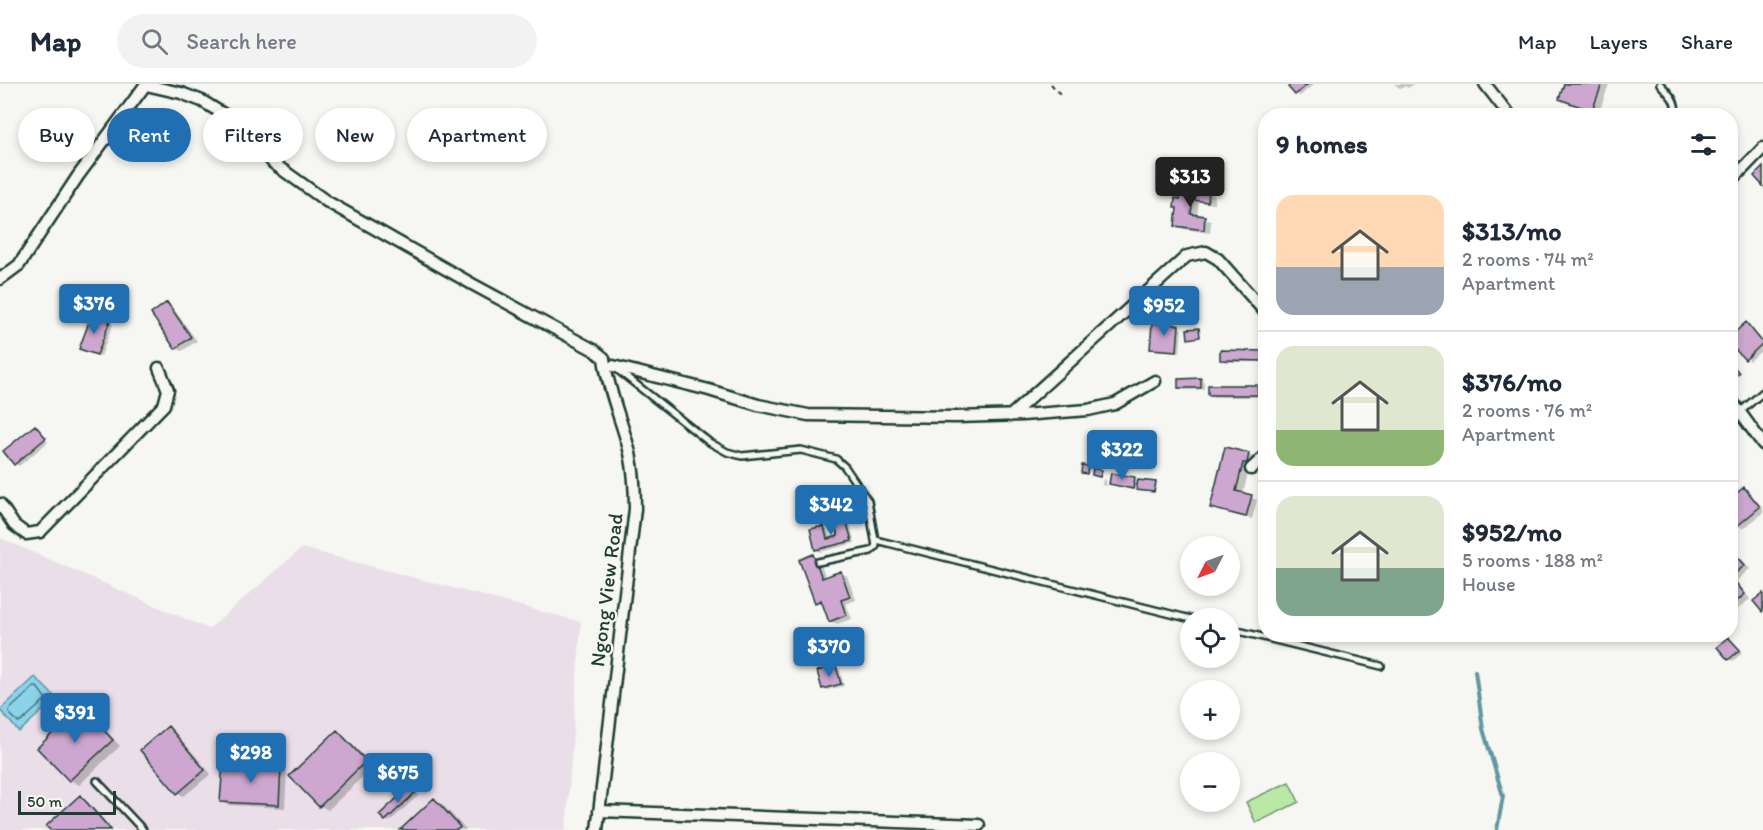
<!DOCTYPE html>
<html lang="en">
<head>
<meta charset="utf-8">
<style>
	:root { --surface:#fff; --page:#f2f2f3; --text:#1f2937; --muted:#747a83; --line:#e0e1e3; --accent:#1f6fb2 }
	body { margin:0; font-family:Itim,sans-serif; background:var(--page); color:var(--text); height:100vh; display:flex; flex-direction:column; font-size:22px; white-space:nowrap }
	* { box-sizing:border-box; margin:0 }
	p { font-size:20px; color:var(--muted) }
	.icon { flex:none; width:33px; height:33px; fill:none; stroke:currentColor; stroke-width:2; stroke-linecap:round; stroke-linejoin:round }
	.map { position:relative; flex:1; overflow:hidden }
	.drawer { position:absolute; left:1258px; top:24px; width:480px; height:534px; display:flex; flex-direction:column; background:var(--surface); border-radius:24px; box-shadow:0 3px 9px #0003 }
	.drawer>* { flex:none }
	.banner { position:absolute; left:18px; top:24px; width:570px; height:54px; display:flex; gap:12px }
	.needle { width:39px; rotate:228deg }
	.buttons { position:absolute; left:1180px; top:452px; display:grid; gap:12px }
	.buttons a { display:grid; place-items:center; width:60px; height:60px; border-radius:50%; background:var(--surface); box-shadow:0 3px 9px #0003; font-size:30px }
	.scale { position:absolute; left:18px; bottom:15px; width:98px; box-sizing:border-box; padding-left:6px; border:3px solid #1f3d34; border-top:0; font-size:16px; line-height:21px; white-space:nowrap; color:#1f3d34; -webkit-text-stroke:4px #f6f6f2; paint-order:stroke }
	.price { position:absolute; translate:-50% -51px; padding:0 14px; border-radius:6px; background:var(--accent); color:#fff; font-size:20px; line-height:39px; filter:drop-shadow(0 2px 3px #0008) }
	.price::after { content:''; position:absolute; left:50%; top:36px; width:18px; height:14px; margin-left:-9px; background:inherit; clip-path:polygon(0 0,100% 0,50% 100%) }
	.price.current { background:#222; color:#fff }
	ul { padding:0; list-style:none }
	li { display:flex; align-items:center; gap:18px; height:150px; padding:0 18px }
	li+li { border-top:2px solid var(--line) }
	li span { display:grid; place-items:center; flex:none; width:168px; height:120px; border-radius:18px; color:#555 }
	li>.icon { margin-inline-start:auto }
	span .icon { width:72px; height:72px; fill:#fffc; stroke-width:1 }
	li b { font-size:26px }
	h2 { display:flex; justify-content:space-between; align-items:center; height:72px; padding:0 18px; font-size:26px }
	.tag { padding:0 21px; border-radius:27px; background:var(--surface); box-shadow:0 3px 9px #0003; font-size:21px; line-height:54px }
	.tag.current { background:var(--accent); color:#fff }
	header { display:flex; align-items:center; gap:36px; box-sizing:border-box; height:84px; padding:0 30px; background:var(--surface); border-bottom:2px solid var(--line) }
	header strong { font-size:28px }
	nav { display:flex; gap:33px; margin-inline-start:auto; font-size:21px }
	.search { width:420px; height:54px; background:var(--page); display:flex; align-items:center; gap:15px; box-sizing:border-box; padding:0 21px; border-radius:33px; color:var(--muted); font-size:22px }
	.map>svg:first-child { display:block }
	.built { fill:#eadee8 }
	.green { fill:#bae9a7; stroke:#6c936e; stroke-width:1.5 }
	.water { fill:#8ad3eb; stroke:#5f97a2; stroke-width:1.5 }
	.shadow { fill:#0003 }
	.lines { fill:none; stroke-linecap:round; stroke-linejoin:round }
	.shore { stroke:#4a797d; stroke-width:1.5 }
	.stream { stroke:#5f97a2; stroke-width:4 }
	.building { fill:#cda7cf; stroke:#1f3d34; stroke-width:1.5 }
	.service-casing { stroke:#1f3d34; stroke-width:10 }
	.minor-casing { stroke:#1f3d34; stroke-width:15 }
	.path { stroke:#1f3d34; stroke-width:2; stroke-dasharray:4.5 4.5; stroke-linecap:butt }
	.service { stroke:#f6f6f2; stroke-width:5 }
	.minor { stroke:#f6f6f2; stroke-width:10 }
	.labels { text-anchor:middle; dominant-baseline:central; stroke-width:4.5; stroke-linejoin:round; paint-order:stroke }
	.street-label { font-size:21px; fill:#1f3d34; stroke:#f6f6f2 }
</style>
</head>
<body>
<header>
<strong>Map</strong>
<div class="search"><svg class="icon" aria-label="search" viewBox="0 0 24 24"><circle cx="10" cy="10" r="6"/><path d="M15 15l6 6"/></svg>Search here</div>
<nav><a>Map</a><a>Layers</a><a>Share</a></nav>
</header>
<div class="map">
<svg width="1763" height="746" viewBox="0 0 1763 746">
	<rect width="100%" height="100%" fill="#f6f6f2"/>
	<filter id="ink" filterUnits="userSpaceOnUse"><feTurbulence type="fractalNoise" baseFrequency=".0167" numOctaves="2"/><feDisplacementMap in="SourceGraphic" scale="12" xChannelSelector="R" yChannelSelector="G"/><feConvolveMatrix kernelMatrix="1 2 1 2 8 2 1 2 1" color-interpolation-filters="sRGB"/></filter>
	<g filter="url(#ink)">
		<path class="built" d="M0 454 209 545 302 464 581 538 566 746H0Z"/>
		<path class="green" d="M1289 698 1299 718 1256 739 1246 718Z"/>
		<path class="water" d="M35 593 56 614 19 648 0 626Z"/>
		<path class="shadow" d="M1293 0H1314L1300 12 1296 10Z
			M1394 0H1414L1408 4 1405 2 1401 5Z
			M1566 0H1609L1599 29 1567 17Z
			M1208 108 1215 112 1214 120 1199 118 1197 132 1211 137 1210 149 1183 145 1176 141 1179 125 1175 123 1181 116Z
			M1148 202 1155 213 1147 218 1140 208Z
			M167 220 173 224 197 257 182 267 176 264Z
			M109 238 113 240 101 272 85 267Z
			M1746 240 1763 257V265L1750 277 1731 258V254Z
			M1178 243 1182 245 1180 268 1155 266 1152 264Z
			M1266 269V278H1226L1222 276Z
			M1200 295 1204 298V305L1184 306 1180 304Z
			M1257 302 1261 304V313H1214L1210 310Z
			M35 344 48 358 19 382 15 380Z
			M1226 365 1249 371 1255 374 1250 381 1243 410 1257 416 1252 435 1218 426 1212 423Z
			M1103 395 1106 396 1105 402 1102 401Z
			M1135 395 1157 401 1155 408 1111 400Z
			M1744 405 1750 409 1763 424V429L1743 445 1731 435V416Z
			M846 438 850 440 855 459 820 468 816 465 823 443 827 446 830 455 839 453Z
			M1735 471 1741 474 1750 485 1736 497 1750 515 1732 530 1731 474Z
			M813 472 819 476 826 494 841 489 847 492 856 516 846 520 852 535 837 540 830 537 824 521H822L816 518Z
			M1728 555 1742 569 1733 577 1729 575Z
			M836 584 840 586 844 602 827 606 824 604Z
			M81 624 90 629 120 662 79 701 70 696 40 664Z
			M168 644 174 647 211 690 184 712 178 709Z
			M337 648 345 653 374 682 328 726 319 721Z
			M280 684 287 687 285 724 228 721 222 717Z
			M414 706 419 711 389 738 386 736Z
			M80 713 88 718 113 746H52L48 742Z
			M435 716 443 721 466 746H402Z"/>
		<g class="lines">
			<path class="shore" d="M34 603H37L46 615 21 638H18L9 629V626Z"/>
			<path class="stream" d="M1475 587 1483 645 1503 712 1497 746"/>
		</g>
		<path class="building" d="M1291 0H1308L1295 11 1288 3Z
			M1564 0H1602L1592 27 1559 15Z
			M1763 83V102L1754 92Z
			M1182 103 1209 107 1208 118 1193 116 1191 130 1205 132 1204 146 1175 142 1177 124H1174L1175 114 1180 115V112H1178L1179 104Z
			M167 218 191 253 175 265 151 230Z
			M92 230 110 237 97 271 79 265Z
			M1746 238 1763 259 1745 276 1731 261V252Z
			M1152 239 1179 241 1177 267 1150 265Z
			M1199 244 1200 253 1188 255 1187 245Z
			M1220 266 1266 267V277L1220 276Z
			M1731 279 1739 289 1733 294 1731 291Z
			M1201 294V304H1178V295Z
			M1208 301H1257L1258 311H1208Z
			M35 341 46 354 14 381 3 367Z
			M1225 363 1249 369 1247 379H1243L1236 407 1252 411 1246 433 1210 424Z
			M1082 381 1088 382 1087 390 1081 389Z
			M1093 384 1102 386 1100 393 1092 391Z
			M1111 389 1135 393 1133 405 1109 400Z
			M1138 396 1156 398 1154 408 1136 406Z
			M1744 403 1760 423 1736 443 1731 437V414Z
			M846 436 852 457 815 466 810 445 824 442 827 455 838 452 834 439Z
			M1734 469 1745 481 1731 493V472Z
			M813 470 822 494 841 487 850 513 841 516 846 531 829 538 821 516 815 519 799 476Z
			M1731 493 1745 510 1731 522Z
			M1763 509V527L1762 528 1753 517Z
			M1728 553 1740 566 1728 576 1717 563Z
			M836 582 841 600 822 605 817 587Z
			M81 622 113 656 69 697 37 664Z
			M168 642 205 686 177 710 140 666Z
			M337 646 366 677 319 723 289 692Z
			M223 679 281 682 279 721 220 718Z
			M410 702 416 708 385 737 379 731Z
			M80 711 111 746H50L46 742Z
			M434 714 460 743 457 746H400Z"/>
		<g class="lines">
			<g class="service-casing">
				<path id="service" d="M1660 0C1668 9 1680 19 1674 32
					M619 287 709 358 727 368 742 372 801 366 836 375 845 383 868 417 876 462 871 467 818 478
					M1740 328 1763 308
					M876 456 1191 535
					M1230 545 1381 582
					M97 697 143 746"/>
			</g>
			<g class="minor-casing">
				<path id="minor" d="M1485 0 1510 32
					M146 1 181 9 202 17 246 44 273 79 326 117 472 200 594 266 604 274C608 307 622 337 630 369 634 387 635 406 635 425L597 746
					M1731 97 1763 64
					M0 195 19 181 78 92 146 0
					M613 282 709 306 758 321 808 331 957 333 1022 331 1088 326 1115 320 1155 297
					M1731 316 1763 360
					M1010 332 1187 172 1206 168 1218 175 1266 229
					M1251 385 1266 371
					M0 420 14 441 26 450 40 448 164 321 168 306 159 284
					M599 727 979 741"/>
			</g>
			<path class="path" d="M1051 0 1060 10"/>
			<use href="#service" class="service"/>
			<use href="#minor" class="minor"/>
		</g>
	</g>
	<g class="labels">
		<g class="street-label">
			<text transform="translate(606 506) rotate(-83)">Ngong View Road</text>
		</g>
	</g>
</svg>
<div class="buttons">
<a><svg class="needle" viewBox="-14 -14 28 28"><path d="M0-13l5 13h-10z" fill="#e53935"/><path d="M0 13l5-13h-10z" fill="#747a83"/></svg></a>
<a><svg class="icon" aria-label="locate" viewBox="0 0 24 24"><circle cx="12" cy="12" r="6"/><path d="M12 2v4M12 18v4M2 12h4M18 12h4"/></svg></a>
<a>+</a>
<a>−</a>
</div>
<div class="scale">50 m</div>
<b class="price current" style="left:1190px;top:124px">$313</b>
<b class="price" style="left:94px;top:251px">$376</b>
<b class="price" style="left:1164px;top:253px">$952</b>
<b class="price" style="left:1122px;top:397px">$322</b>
<b class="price" style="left:831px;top:452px">$342</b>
<b class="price" style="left:829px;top:594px">$370</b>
<b class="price" style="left:75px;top:660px">$391</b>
<b class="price" style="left:251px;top:700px">$298</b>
<b class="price" style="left:398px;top:720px">$675</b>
<div class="banner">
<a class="tag">Buy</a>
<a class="tag current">Rent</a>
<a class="tag">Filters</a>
<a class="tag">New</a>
<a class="tag">Apartment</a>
</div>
<section class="drawer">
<h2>9 homes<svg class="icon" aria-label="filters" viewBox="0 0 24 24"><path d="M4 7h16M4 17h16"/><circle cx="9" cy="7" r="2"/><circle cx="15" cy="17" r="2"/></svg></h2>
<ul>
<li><span style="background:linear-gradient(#ffd9b3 60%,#9aa5b1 0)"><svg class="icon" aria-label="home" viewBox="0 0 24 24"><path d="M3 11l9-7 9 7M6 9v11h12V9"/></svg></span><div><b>$313/mo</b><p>2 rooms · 74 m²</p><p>Apartment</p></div></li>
<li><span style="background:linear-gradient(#dfe7d0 70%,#8fb573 0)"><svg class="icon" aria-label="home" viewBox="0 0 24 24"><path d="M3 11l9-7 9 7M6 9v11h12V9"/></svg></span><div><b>$376/mo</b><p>2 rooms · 76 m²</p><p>Apartment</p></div></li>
<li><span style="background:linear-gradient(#dfe7d0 60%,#7fa58c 0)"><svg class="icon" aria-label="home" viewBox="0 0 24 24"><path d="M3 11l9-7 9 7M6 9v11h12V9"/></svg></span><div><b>$952/mo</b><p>5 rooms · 188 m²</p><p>House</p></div></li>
</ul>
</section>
</div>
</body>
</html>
